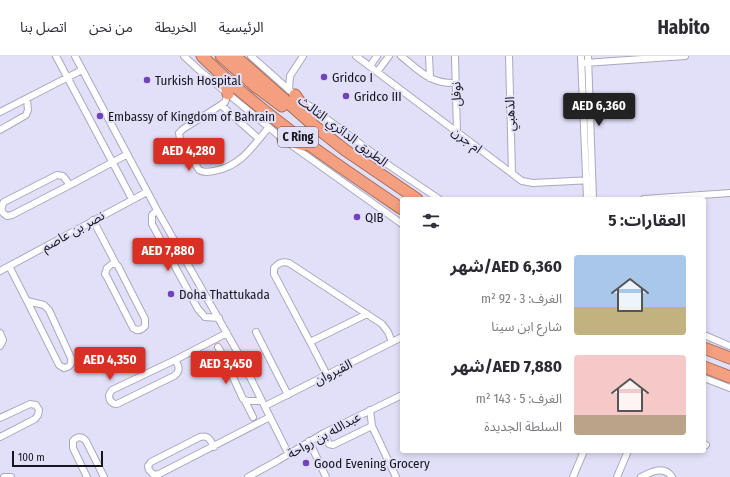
<!DOCTYPE html>
<html lang="ar">
<head>
<meta charset="utf-8">
<style>
	:root { --surface:#fff; --page:#f7f7f7; --text:#2b2b33; --muted:#7c7c81; --line:#e1e1e2; --accent:#d93025 }
	body { margin:0; font-family:"Fira Sans Condensed","Noto Sans Arabic",sans-serif; background:var(--page); color:var(--text); direction:rtl; height:100vh; display:flex; flex-direction:column; font-size:15px; white-space:nowrap }
	* { box-sizing:border-box; margin:0 }
	p { font-size:13px; color:var(--muted) }
	.icon { flex:none; width:22px; height:22px; fill:none; stroke:currentColor; stroke-width:2; stroke-linecap:round; stroke-linejoin:round }
	.map { position:relative; flex:1; overflow:hidden; direction:ltr }
	.sheet { position:absolute; left:400px; top:141px; width:306px; height:256px; display:flex; flex-direction:column; background:var(--surface); border-radius:4px; box-shadow:0 2px 6px #0003; direction:rtl }
	.sheet>* { flex:none }
	.scale { position:absolute; left:12px; bottom:10px; width:91px; box-sizing:border-box; padding-left:4px; border:2px solid #17161e; border-top:0; font-size:11px; line-height:14px; white-space:nowrap; color:#17161e; -webkit-text-stroke:3px #e2dff8; paint-order:stroke }
	.price { position:absolute; translate:-50% -34px; padding:0 9px; border-radius:4px; background:var(--accent); color:#fff; font-size:13px; line-height:26px; filter:drop-shadow(0 1px 2px #0008) }
	.price::after { content:''; position:absolute; left:50%; top:24px; width:12px; height:9px; margin-left:-6px; background:inherit; clip-path:polygon(0 0,100% 0,50% 100%) }
	.price.active { background:#222; color:#fff }
	ul { padding:0; list-style:none }
	li { display:flex; align-items:center; gap:12px; height:100px; padding:0 20px }
	li span { display:grid; place-items:center; flex:none; width:112px; height:80px; border-radius:4px; color:#555 }
	li>.icon { margin-inline-start:auto }
	span .icon { width:48px; height:48px; fill:#fffc; stroke-width:1 }
	li b { font-size:17px }
	h2 { display:flex; justify-content:space-between; align-items:center; height:48px; padding:0 20px; font-size:17px }
	header { display:flex; align-items:center; gap:24px; box-sizing:border-box; height:56px; padding:0 20px; background:var(--surface); border-bottom:1px solid var(--line) }
	header strong { font-size:19px }
	nav { display:flex; gap:22px; margin-inline-start:auto; font-size:14px }
	.map>svg:first-child { display:block }
	.lines { fill:none; stroke-linecap:round; stroke-linejoin:round }
	.street-casing { stroke:#aaa8bf; stroke-width:8 }
	.highway-casing { stroke:#a76f5d; stroke-width:13 }
	.street { stroke:#fff; stroke-width:6 }
	.highway { stroke:#f49f7f; stroke-width:11 }
	.poi-dot { fill:#7143bb; stroke:#e2dff8; stroke-width:1.5 }
	.labels { text-anchor:middle; dominant-baseline:central; stroke-width:4; stroke-linejoin:round; paint-order:stroke }
	.shield { fill:#e2dff8; stroke:#54525f; stroke-width:1 }
	.shield-label { font-size:12px; font-weight:bold; fill:#17161e }
	.poi-label { font-size:13px; fill:#17161e; stroke:#e2dff8; text-anchor:start }
	.street-label { font-size:13px; fill:#17161e; stroke:#e2dff8 }
</style>
</head>
<body>
<header>
<strong>Habito</strong>
<nav><a>الرئيسية</a><a>الخريطة</a><a>من نحن</a><a>اتصل بنا</a></nav>
</header>
<div class="map">
<svg width="730" height="421" viewBox="0 0 730 421">
	<rect width="100%" height="100%" fill="#e2dff8"/>
	<g class="lines">
		<g class="street-casing">
			<path id="street" d="M56 0 132 143
				M75 0 157 154 238 297 288 397
				M184 0 199 14 283 83 402 168
				M251 0 296 40
				M356 0 522 125 533 127 592 124
				M401 0C420 15 430 28 456 27
				M429 0 430 22
				M455 0 457 76
				M509 0 512 117
				M581 0 587 143
				M588 0 593 143
				M585 7 685 0
				M370 10 377 0
				M377 16 389 0
				M289 34 290 20 303 0
				M228 38 225 46 221 49 183 73 179 77 180 83 199 114C204 117 209 116 214 115 240 111 253 90 269 71
				M304 46 390 110 439 143
				M221 49 259 83
				M0 56 82 14
				M0 74 26 59 28 54 27 43
				M57 119 63 120 70 129 12 159 7 160C1 157 0 152 4 146Z
				M70 129 126 99
				M644 143 730 137
				M157 154 152 159V168L198 253 205 261 219 262
				M93 164 116 208
				M112 208H116L118 210 145 263V270C141 275 137 275 133 272L107 221 105 218 107 212Z
				M9 210 27 245
				M0 215 147 136
				M27 245 44 249 49 254 71 302C72 308 70 311 64 312L59 309Z
				M256 276 288 339
				M0 277 3 284 0 290
				M704 279 730 290
				M310 286 367 258
				M218 291 227 306
				M238 297 229 302 227 308 243 343 247 345H261
				M175 304C179 310 181 315 174 320L117 348C112 348 109 345 109 339L112 334Z
				M175 304 227 277
				M327 319 310 286 274 218V212C278 207 283 205 289 207L382 268 388 276 392 286
				M704 322 730 332
				M245 345 253 361
				M265 350 402 281
				M370 354 372 370 396 421
				M0 362 30 348 36 349 39 354 38 359 35 363 0 381
				M324 377 329 388 333 389 372 370
				M309 385 326 421
				M704 388 706 389
				M214 391C210 384 209 379 200 381L151 406 148 410 149 414 154 419 159 418 270 361
				M4 421H11
				M87 421 73 392V385C77 380 82 380 86 385L104 421
				M248 421 277 405 324 377 402 339
				M573 421 584 395
				M617 421 628 395
				M641 421C651 416 664 409 672 421"/>
		</g>
		<g class="highway-casing">
			<path id="highway" d="M202 0C262 59 333 106 402 153
				M221 0 255 30 282 50
				M235 0 312 68 345 94 417 143
				M220 22 227 32 228 38
				M295 39 311 62
				M283 83 304 89
				M704 292 730 302
				M704 311 730 321"/>
		</g>
		<use href="#street" class="street"/>
		<use href="#highway" class="highway"/>
	</g>
	<g class="poi-dot">
		<circle cx="324" cy="21" r="4"/>
		<circle cx="147" cy="24" r="4"/>
		<circle cx="346" cy="40" r="4"/>
		<circle cx="100" cy="60" r="4"/>
		<circle cx="357" cy="161" r="4"/>
		<circle cx="171" cy="238" r="4"/>
		<circle cx="306" cy="407" r="4"/>
	</g>
	<g class="labels">
		<rect class="shield" x="278" y="71" width="40" height="20" rx="3"/>
		<g class="shield-label">
			<text x="298" y="81">C Ring</text>
		</g>
		<g class="poi-label">
			<text x="332" y="21">Gridco I</text>
			<text x="155" y="24">Turkish Hospital</text>
			<text x="354" y="40">Gridco III</text>
			<text x="108" y="60">Embassy of Kingdom of Bahrain</text>
			<text x="365" y="161">QIB</text>
			<text x="179" y="238">Doha Thattukada</text>
			<text x="314" y="407">Good Evening Grocery</text>
		</g>
		<g class="street-label">
			<text transform="translate(456 38) rotate(-92)">نوفل</text>
			<text transform="translate(510 58) rotate(-91)">الذهبي</text>
			<text transform="translate(343 75) rotate(37)">الطريق الدائري الثالث</text>
			<text transform="translate(467 84) rotate(37)">ام جرن</text>
			<text transform="translate(73 175) rotate(-29)">نصر بن عاصم</text>
			<text transform="translate(333 316) rotate(-27)">القيروان</text>
			<text transform="translate(324 379) rotate(-29)">عبدالله بن رواحة</text>
		</g>
	</g>
</svg>
<div class="scale">100 m</div>
<b class="price active" style="left:599px;top:71px">AED 6,360</b>
<b class="price" style="left:189px;top:116px">AED 4,280</b>
<b class="price" style="left:168px;top:216px">AED 7,880</b>
<b class="price" style="left:110px;top:325px">AED 4,350</b>
<b class="price" style="left:226px;top:329px">AED 3,450</b>
<section class="sheet">
<h2>العقارات: 5<svg class="icon" aria-label="filters" viewBox="0 0 24 24"><path d="M4 7h16M4 17h16"/><circle cx="9" cy="7" r="2"/><circle cx="15" cy="17" r="2"/></svg></h2>
<ul>
<li><span style="background:linear-gradient(#a9c7e8 65%,#c2b280 0)"><svg class="icon" aria-label="home" viewBox="0 0 24 24"><path d="M3 11l9-7 9 7M6 9v11h12V9"/></svg></span><div><b>AED 6,360/شهر</b><p>الغرف: 3 · 92 m²</p><p>شارع ابن سينا</p></div></li>
<li><span style="background:linear-gradient(#f6c9c9 75%,#b9a48a 0)"><svg class="icon" aria-label="home" viewBox="0 0 24 24"><path d="M3 11l9-7 9 7M6 9v11h12V9"/></svg></span><div><b>AED 7,880/شهر</b><p>الغرف: 5 · 143 m²</p><p>السلطة الجديدة</p></div></li>
</ul>
</section>
</div>
</body>
</html>
